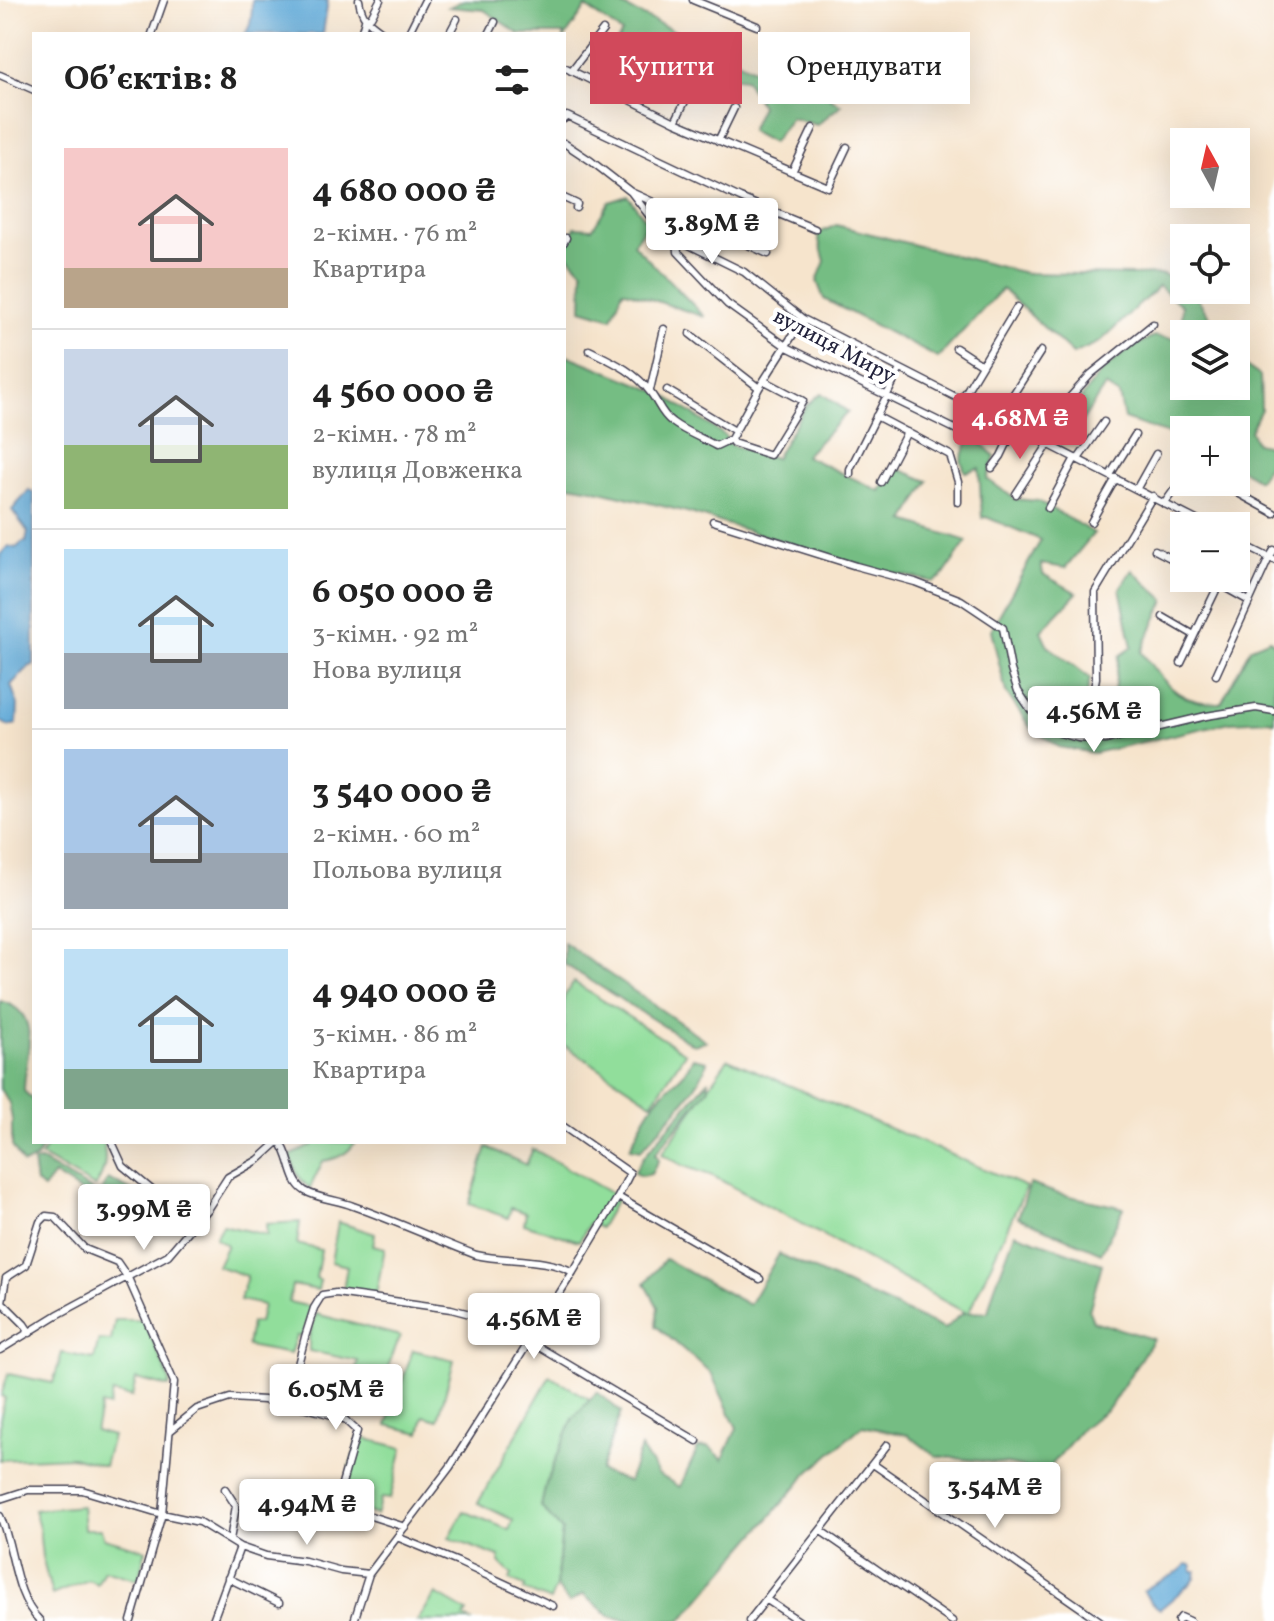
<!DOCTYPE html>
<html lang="uk">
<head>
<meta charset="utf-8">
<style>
	:root { --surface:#fff; --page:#f2f2f2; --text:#222; --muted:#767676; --line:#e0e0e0; --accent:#d1495b }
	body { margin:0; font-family:Vollkorn,serif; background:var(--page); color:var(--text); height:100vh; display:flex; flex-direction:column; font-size:30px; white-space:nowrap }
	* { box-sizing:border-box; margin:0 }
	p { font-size:26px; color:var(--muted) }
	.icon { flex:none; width:44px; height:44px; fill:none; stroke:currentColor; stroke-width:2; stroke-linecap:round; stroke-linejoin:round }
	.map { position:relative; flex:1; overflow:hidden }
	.side { position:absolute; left:32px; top:32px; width:534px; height:1112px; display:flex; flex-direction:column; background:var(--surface); border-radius:0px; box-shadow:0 8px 32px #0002 }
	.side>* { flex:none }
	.banner { position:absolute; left:590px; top:32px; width:564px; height:72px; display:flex; gap:16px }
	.needle { width:52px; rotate:352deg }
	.controls { position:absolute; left:1170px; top:128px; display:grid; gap:16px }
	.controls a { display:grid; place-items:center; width:80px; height:80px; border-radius:0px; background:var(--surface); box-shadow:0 8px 32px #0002; font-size:40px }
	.price { position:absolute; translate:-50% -68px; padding:0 18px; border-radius:8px; background:#fff; color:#222; font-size:26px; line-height:52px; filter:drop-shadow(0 2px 4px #0008) }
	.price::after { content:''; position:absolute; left:50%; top:48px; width:24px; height:18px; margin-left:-12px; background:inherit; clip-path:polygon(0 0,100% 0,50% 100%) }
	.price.current { background:var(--accent); color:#fff }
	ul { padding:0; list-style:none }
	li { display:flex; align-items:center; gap:24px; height:200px; padding:0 32px }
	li+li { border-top:2px solid var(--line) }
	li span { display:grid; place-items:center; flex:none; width:224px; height:160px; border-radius:0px; color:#555 }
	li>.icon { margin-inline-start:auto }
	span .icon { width:96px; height:96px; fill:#fffc; stroke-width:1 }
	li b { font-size:34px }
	h2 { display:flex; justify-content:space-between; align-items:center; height:96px; padding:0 32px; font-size:34px }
	.chip { padding:0 28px; border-radius:0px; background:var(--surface); box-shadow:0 8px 32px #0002; font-size:28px; line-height:72px }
	.chip.current { background:var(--accent); color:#fff }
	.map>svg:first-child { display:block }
	.green { fill:#91de9b; stroke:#5a806b; stroke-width:2 }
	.forest { fill:#74bd83; stroke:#4b705f; stroke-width:2 }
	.water { fill:#5fa9d7; stroke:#406689; stroke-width:2 }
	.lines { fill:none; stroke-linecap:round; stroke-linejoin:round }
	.minor-casing { stroke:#423f51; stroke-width:9 }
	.minor { stroke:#fff; stroke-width:6 }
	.labels { text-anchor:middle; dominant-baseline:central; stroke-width:8; stroke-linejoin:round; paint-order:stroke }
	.street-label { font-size:22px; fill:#22223b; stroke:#fff }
</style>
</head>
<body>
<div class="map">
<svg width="1274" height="1621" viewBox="0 0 1274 1621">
	<rect width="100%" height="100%" fill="#fff"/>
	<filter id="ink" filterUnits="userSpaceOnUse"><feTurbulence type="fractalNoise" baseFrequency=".0125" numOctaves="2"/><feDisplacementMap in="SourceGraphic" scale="16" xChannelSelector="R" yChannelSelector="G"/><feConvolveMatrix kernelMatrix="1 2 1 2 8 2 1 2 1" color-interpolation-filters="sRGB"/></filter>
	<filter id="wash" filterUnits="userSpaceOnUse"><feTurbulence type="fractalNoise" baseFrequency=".006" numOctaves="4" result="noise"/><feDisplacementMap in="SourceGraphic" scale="32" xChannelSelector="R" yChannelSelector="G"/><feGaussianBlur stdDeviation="1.8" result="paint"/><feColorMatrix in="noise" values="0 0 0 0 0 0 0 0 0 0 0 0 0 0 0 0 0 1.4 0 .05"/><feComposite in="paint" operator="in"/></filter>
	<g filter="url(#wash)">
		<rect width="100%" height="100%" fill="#f6e4cc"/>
		<path class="green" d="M574 982 685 1053 652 1103 564 1045V997Z
			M728 1059 1026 1187 968 1314 713 1176 684 1166 662 1154Z
			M49 1142H56L61 1145 62 1142H103C107 1159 105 1172 95 1187L41 1156Z
			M312 1142H355C349 1153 336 1159 323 1161L310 1188C298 1180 295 1169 290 1156L313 1145Z
			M487 1147 526 1165 533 1149 618 1197 600 1228 590 1223 579 1241 524 1224 526 1213 511 1208 508 1218 469 1204Z
			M300 1222 297 1244 321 1250 316 1278 320 1280 318 1290 292 1285 289 1302 311 1307 302 1336H296L290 1354 247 1346 251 1323H259L263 1305 240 1300 247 1276 217 1266 227 1245 215 1238 222 1225 267 1235 266 1224Z
			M338 1222 375 1234 373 1245 385 1248 376 1294 343 1290 347 1266 331 1262Z
			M316 1314 400 1336 372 1408 363 1398 300 1383 305 1371 353 1380 358 1361 309 1351V1338Z
			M115 1320H144L170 1381 169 1387 136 1379 132 1397 112 1393 109 1407 101 1405 95 1431 112 1436 104 1466 72 1457 0 1460V1419L5 1398 1 1396 8 1374 53 1383 62 1353 94 1359 99 1340 111 1341Z
			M413 1350 454 1360 438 1420 424 1416 420 1433 387 1425Z
			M550 1376 591 1400 573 1418 546 1484 541 1507 562 1530 556 1586 550 1601 524 1590 525 1586 510 1580 512 1575 500 1563 499 1557 449 1538 464 1511 509 1530 513 1520 478 1503Z
			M359 1437 403 1448 390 1499 381 1498 376 1515 365 1511 371 1495 344 1487Z
			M82 1506 84 1529H101L104 1538 146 1550 138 1580 104 1570 97 1584 88 1580 52 1595 42 1557 39 1528 34 1510Z
			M436 1594 467 1612 464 1617 471 1621H417Z"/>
		<path class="forest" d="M464 0H610L756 70 821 92 841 105 817 125 791 118 772 143 750 131 761 106 745 79 691 72 682 92 606 59 622 33 586 7 564 39V34H519L484 10 449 7Z
			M628 196 648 223 633 244 705 317 623 290 612 318 582 309 583 271 565 252 575 227 593 228 609 202Z
			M836 225 1025 273 1131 275 1163 274 1184 285V290H1192L1221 334H1184V386H1236V359L1260 376 1261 409 1250 431 1256 443 1274 447V456L1258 480 1236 466V430H1184V439L1124 419 1119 395 1105 386 1075 432 1062 424 1100 373 1130 348 1154 336 1174 339 1181 330 1182 306 1159 286 1100 342 1073 354 1002 289 938 358 824 299 817 281 825 261 817 234Z
			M564 354 661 393 724 435 731 445 775 458 806 406 821 393 848 412 805 456 880 491 894 467 928 481 905 521 967 541 943 576 934 582 869 568 687 512 592 489 564 484Z
			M972 433 995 457 987 479 1015 499 1038 501 1094 533 1065 568 1041 564 1043 574 1077 593 1041 631 1048 646 1090 678 1085 705 1100 714 1137 703 1134 689 1114 691 1119 656 1132 647 1120 588 1132 570 1165 600 1141 652C1167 684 1176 704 1221 703L1251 647 1270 639 1274 644V722L1269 720 1230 722 1094 753 1059 747 1030 727 1006 692 991 630 1041 540 986 517 982 518 979 468 965 472 961 460Z
			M564 943 689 1029 706 1041 694 1045 564 964Z
			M0 1001C45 1012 24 1058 24 1091L34 1101V1142H44L37 1158 23 1164 12 1146V1119L9 1103 0 1089Z
			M693 1058 707 1061C704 1085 658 1130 641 1150L630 1148C638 1129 649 1107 664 1092 677 1078 684 1077 693 1058Z
			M708 1081 709 1088 655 1154 659 1159 651 1174 641 1176 634 1173 640 1162 649 1150Z
			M41 1161 95 1192 101 1191 108 1179 140 1195 145 1208 144 1218 137 1216 128 1205 112 1206 108 1209 54 1175 43 1189 36 1183 33 1162Z
			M1030 1184 1056 1193 1124 1208 1101 1253 1018 1217Z
			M1015 1233 1102 1264 1089 1311 1093 1321 1153 1339 1109 1408 1082 1428 1046 1472 1006 1464 936 1456 908 1435 862 1426 806 1475 681 1621H630L610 1616 583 1594 569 1603 556 1586 562 1530 541 1507 546 1484 573 1418 597 1392 621 1412 600 1471 628 1482 641 1448 658 1474 680 1487 698 1448 709 1447 723 1459 737 1428 711 1373 656 1326 658 1307 645 1283 665 1259 749 1305 779 1254 944 1329 963 1313 988 1312 994 1289Z"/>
		<path class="water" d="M252 0H328L323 34H245C252 25 252 11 252 0Z
			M29 490 34 494V665L30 666 11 685 18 705 17 724 9 726 0 721V555L8 546 16 548 23 542H26L28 532 12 510Z
			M1186 1564 1191 1565 1192 1566V1571H1196L1195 1578 1192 1582 1165 1605 1160 1609 1152 1603 1143 1591C1155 1581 1177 1577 1186 1564Z"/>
	</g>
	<g filter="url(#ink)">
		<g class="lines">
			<g class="minor-casing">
				<path id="minor" d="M359 0C362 20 370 23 385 34
					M693 0 757 26
					M365 20 371 17 380 0
					M152 34 164 0
					M361 34 365 20
					M408 34 425 0
					M449 34 457 19
					M489 34 495 22
					M564 67 675 122 828 187 847 147
					M571 71 603 30
					M0 75 34 90
					M564 119 567 116 740 198 815 229
					M675 122 688 95
					M718 141 734 108
					M564 143 591 161 631 192 768 254
					M792 172 813 128
					M631 192 651 218 677 239 744 272 803 319 1208 526
					M564 198 577 204 576 208
					M677 239 678 252 727 304 787 347 959 431
					M564 242 566 238
					M690 334 759 388
					M956 348 982 365
					M589 350C611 361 635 371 650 392 658 402 661 414 672 422 685 432 702 438 716 446L731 439 759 388 803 319
					M650 390 664 329
					M667 390 735 431
					M961 400 1017 307
					M876 416 950 455 958 482V502
					M998 418 1041 351
					M731 439 733 443 770 455 803 401 765 381
					M1041 440 1070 397 1091 374 1153 324
					M1078 459 1104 422
					M992 468 1001 456 1015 427
					M850 474V469L900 369
					M1110 475 1135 435
					M881 482 907 432
					M1218 482 1274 513
					M1137 488 1156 454
					M1016 494 1048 445
					M1164 504 1184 476
					M1048 508 1075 458
					M713 521 856 566 915 582 961 600 1003 628 1011 670 1018 691 1031 710 1060 733 1078 738 1105 740 1206 716 1256 708 1274 711
					M1091 522 1116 478
					M1236 541 1274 560
					M1155 550 1184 565
					M1208 578 1249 601
					M1163 617 1194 635
					M1181 663 1219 584
					M1216 675 1269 558 1274 550
					M1078 738 1092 698 1096 678 1095 592 1153 496
					M112 1142 123 1166 164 1200 177 1214 187 1232
					M280 1142C292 1156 289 1181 305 1191 319 1199 338 1200 353 1206 395 1221 435 1239 476 1255 507 1262 545 1257 573 1272
					M618 1197 760 1279
					M30 1333 24 1324 2 1302 6 1278 26 1265 40 1222 46 1216 55 1217 85 1249 117 1262 128 1278 174 1382 162 1514 131 1621
					M529 1341 697 1441
					M0 1350 57 1315 168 1255 208 1208 228 1177 258 1160 278 1142
					M288 1404 305 1337 314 1308 322 1295 336 1293 451 1309 535 1331
					M170 1431 197 1409 230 1398 264 1400 303 1407 343 1418 357 1431 337 1501 352 1510 405 1527
					M873 1464 1100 1621
					M225 1489 236 1506 230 1540
					M0 1499 28 1490H82L162 1514 199 1522 240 1547 213 1620
					M0 1516C15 1550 13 1594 40 1621
					M821 1531 952 1621
					M397 1537 458 1562 553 1606
					M240 1547 266 1556 305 1561 341 1571 369 1574
					M228 1578 279 1603
					M767 1600 799 1621
					M354 1621 369 1574 450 1467 573 1272 618 1197 630 1173 564 1127
					M749 1621 887 1445
					M1178 1621 1181 1617 1190 1621"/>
			</g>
			<use href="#minor" class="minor"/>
		</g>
	</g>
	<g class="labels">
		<g class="street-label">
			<text transform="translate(834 347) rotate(28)">вулиця Миру</text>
		</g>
	</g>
</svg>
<div class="controls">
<a><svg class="needle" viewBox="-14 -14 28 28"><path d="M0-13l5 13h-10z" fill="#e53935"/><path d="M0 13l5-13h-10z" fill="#767676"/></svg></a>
<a><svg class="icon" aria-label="locate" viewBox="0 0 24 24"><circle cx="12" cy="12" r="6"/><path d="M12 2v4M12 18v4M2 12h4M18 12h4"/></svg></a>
<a><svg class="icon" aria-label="layers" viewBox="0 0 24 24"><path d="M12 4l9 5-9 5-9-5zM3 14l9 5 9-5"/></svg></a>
<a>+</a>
<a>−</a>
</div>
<b class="price" style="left:712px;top:266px">3.89M ₴</b>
<b class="price current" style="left:1020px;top:461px">4.68M ₴</b>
<b class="price" style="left:1094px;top:754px">4.56M ₴</b>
<b class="price" style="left:144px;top:1252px">3.99M ₴</b>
<b class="price" style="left:534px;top:1361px">4.56M ₴</b>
<b class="price" style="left:336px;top:1432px">6.05M ₴</b>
<b class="price" style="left:995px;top:1530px">3.54M ₴</b>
<b class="price" style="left:307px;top:1547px">4.94M ₴</b>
<div class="banner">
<a class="chip current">Купити</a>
<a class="chip">Орендувати</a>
</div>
<section class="side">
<h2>Об’єктів: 8<svg class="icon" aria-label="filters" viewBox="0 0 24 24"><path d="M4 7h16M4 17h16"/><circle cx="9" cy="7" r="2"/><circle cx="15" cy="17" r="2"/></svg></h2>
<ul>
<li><span style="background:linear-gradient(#f6c9c9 75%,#b9a48a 0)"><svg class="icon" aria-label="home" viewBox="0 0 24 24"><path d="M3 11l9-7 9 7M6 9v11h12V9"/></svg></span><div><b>4 680 000 ₴</b><p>2-кімн. · 76 m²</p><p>Квартира</p></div></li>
<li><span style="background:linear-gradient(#c9d6e8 60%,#8fb573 0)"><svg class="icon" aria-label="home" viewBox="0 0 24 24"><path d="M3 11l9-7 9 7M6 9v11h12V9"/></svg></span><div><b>4 560 000 ₴</b><p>2-кімн. · 78 m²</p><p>вулиця Довженка</p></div></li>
<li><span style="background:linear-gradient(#bfe0f5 65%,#9aa5b1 0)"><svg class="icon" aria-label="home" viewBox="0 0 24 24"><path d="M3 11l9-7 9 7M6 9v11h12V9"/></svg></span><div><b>6 050 000 ₴</b><p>3-кімн. · 92 m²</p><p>Нова вулиця</p></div></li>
<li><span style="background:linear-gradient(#a9c7e8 65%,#9aa5b1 0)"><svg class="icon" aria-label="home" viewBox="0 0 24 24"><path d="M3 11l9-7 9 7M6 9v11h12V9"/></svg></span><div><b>3 540 000 ₴</b><p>2-кімн. · 60 m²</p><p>Польова вулиця</p></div></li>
<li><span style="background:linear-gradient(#bfe0f5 75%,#7fa58c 0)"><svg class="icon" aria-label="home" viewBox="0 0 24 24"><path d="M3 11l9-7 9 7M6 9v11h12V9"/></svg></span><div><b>4 940 000 ₴</b><p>3-кімн. · 86 m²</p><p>Квартира</p></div></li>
</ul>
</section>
</div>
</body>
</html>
